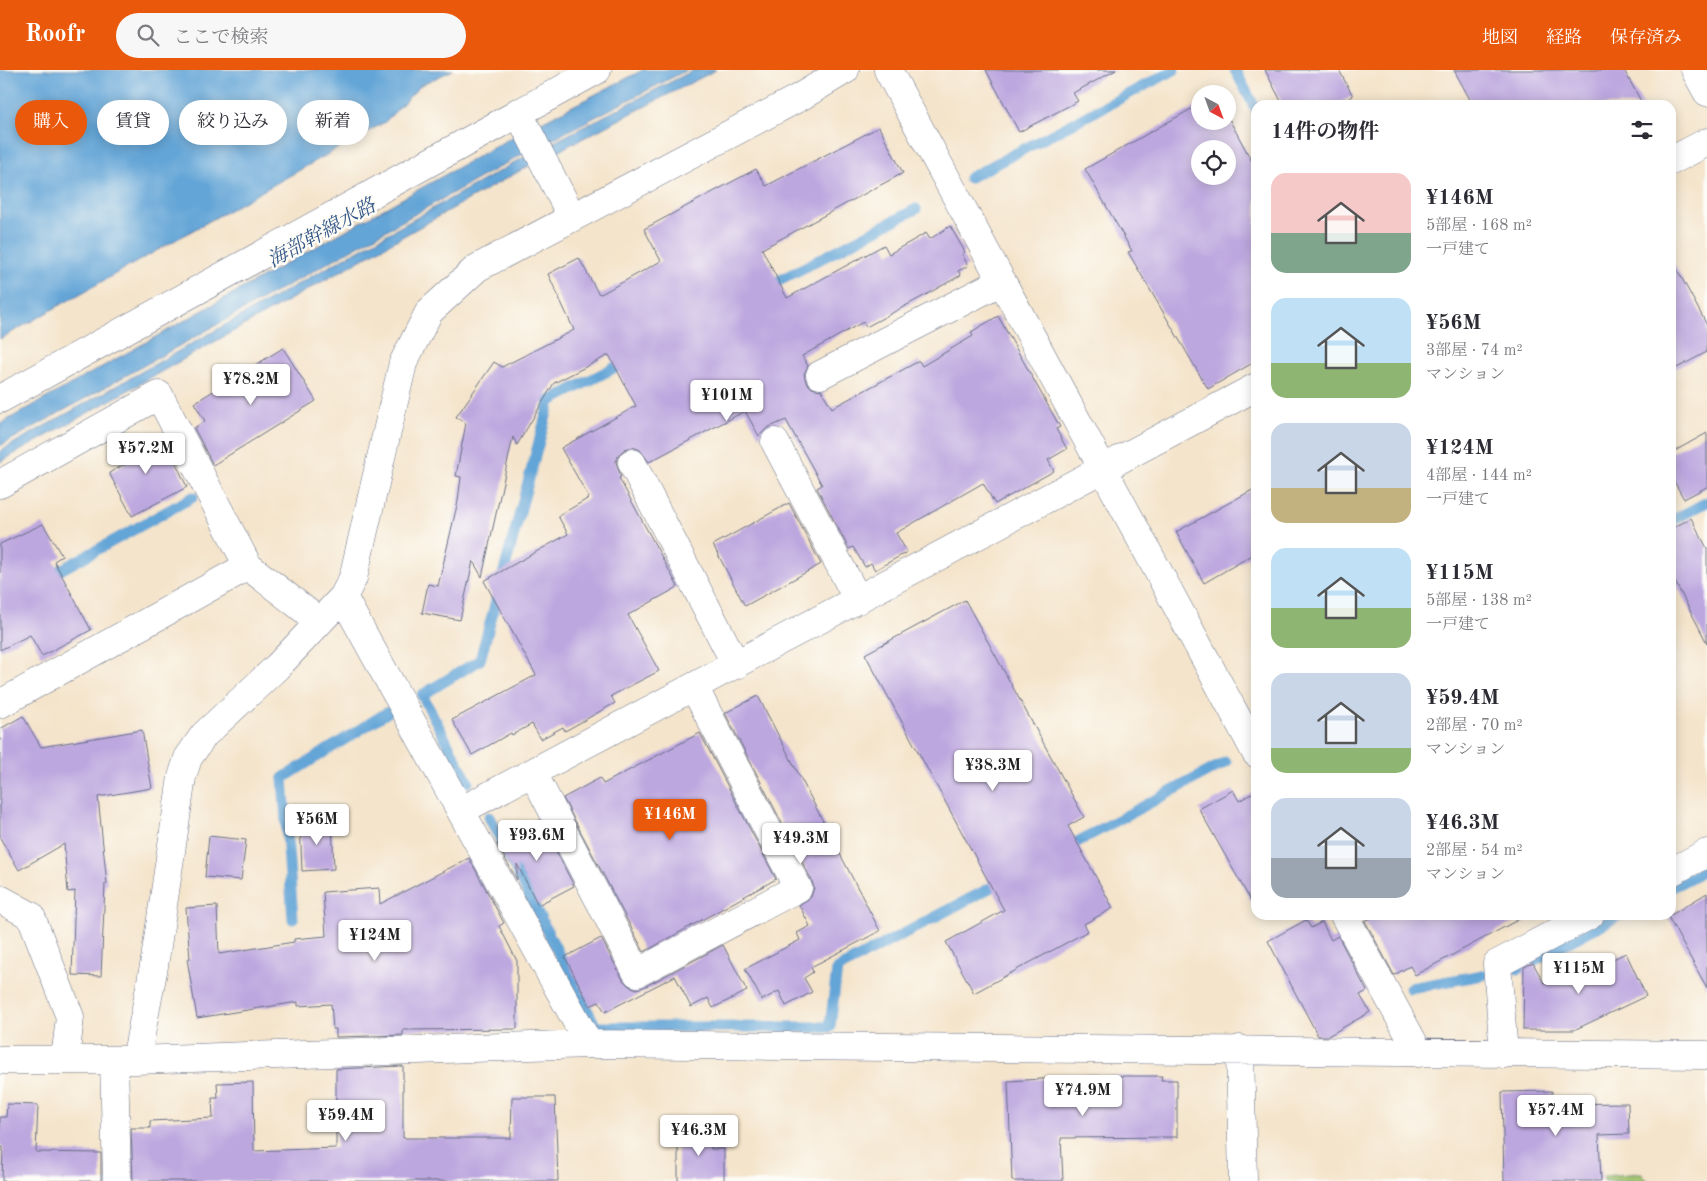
<!DOCTYPE html>
<html lang="ja">
<head>
<meta charset="utf-8">
<style>
	:root { --surface:#fff; --page:#f7f7f7; --text:#2b2b33; --muted:#7c7c81; --accent:#ea580c }
	body { margin:0; font-family:"Old Standard TT","Noto Serif JP",serif; background:var(--page); color:var(--text); height:100vh; display:flex; flex-direction:column; font-size:19px; white-space:nowrap }
	* { box-sizing:border-box; margin:0 }
	p { font-size:16px; color:var(--muted) }
	.icon { flex:none; width:28px; height:28px; fill:none; stroke:currentColor; stroke-width:2; stroke-linecap:round; stroke-linejoin:round }
	.map { position:relative; flex:1; overflow:hidden }
	.drawer { position:absolute; left:1251px; top:30px; width:425px; height:820px; display:flex; flex-direction:column; background:var(--surface); border-radius:15px; box-shadow:0 2px 12px #0003 }
	.drawer>* { flex:none }
	.top-card { position:absolute; left:15px; top:30px; width:475px; height:45px; display:flex; gap:10px }
	.needle { width:32px; rotate:139deg }
	.buttons { position:absolute; left:1191px; top:15px; display:grid; gap:10px }
	.buttons a { display:grid; place-items:center; width:45px; height:45px; border-radius:50%; background:var(--surface); box-shadow:0 2px 12px #0003; font-size:25px }
	.price { position:absolute; translate:-50% -42px; padding:0 11px; border-radius:5px; background:#fff; color:#222; font-size:16px; line-height:32px; filter:drop-shadow(0 1px 2px #0008) }
	.price::after { content:''; position:absolute; left:50%; top:30px; width:15px; height:11px; margin-left:-8px; background:inherit; clip-path:polygon(0 0,100% 0,50% 100%) }
	.price.current { background:var(--accent); color:#fff }
	ul { padding:0; list-style:none }
	li { display:flex; align-items:center; gap:15px; height:125px; padding:0 20px }
	li span { display:grid; place-items:center; flex:none; width:140px; height:100px; border-radius:15px; color:#555 }
	li>.icon { margin-inline-start:auto }
	span .icon { width:60px; height:60px; fill:#fffc; stroke-width:1 }
	li b { font-size:21px }
	h2 { display:flex; justify-content:space-between; align-items:center; height:60px; padding:0 20px; font-size:21px }
	.pill { padding:0 18px; border-radius:22px; background:var(--surface); box-shadow:0 2px 12px #0003; font-size:18px; line-height:45px }
	.pill.current { background:var(--accent); color:#fff }
	header { display:flex; align-items:center; gap:30px; box-sizing:border-box; height:70px; padding:0 25px; background:var(--accent); color:#fff }
	header strong { font-size:24px }
	nav { display:flex; gap:28px; margin-inline-start:auto; font-size:18px }
	.search { width:350px; height:45px; background:var(--page); display:flex; align-items:center; gap:12px; box-sizing:border-box; padding:0 18px; border-radius:28px; color:var(--muted); font-size:19px }
	.map>svg:first-child { display:block }
	.green { fill:#9dc16a; stroke:#5c7864 }
	.water { fill:#63a5d7; stroke:#3f6a9a }
	.lines { fill:none; stroke-linecap:round; stroke-linejoin:round }
	.stream { stroke:#63a5d7; stroke-width:11 }
	.building { fill:#bda7df; fill-rule:evenodd }
	.minor-casing { stroke:#676e84; stroke-width:29 }
	.minor { stroke:#fff; stroke-width:28 }
	.labels { text-anchor:middle; dominant-baseline:central; stroke-width:5; stroke-linejoin:round; paint-order:stroke }
	.water-label { font-size:20px; font-style:italic; fill:#345888; stroke:#fdfcf7 }
</style>
</head>
<body>
<header>
<strong>Roofr</strong>
<div class="search"><svg class="icon" aria-label="search" viewBox="0 0 24 24"><circle cx="10" cy="10" r="6"/><path d="M15 15l6 6"/></svg>ここで検索</div>
<nav><a>地図</a><a>経路</a><a>保存済み</a></nav>
</header>
<div class="map">
<svg width="1707" height="1111" viewBox="0 0 1707 1111">
	<rect width="100%" height="100%" fill="#fdfcf7"/>
	<filter id="ink" filterUnits="userSpaceOnUse"><feTurbulence type="fractalNoise" baseFrequency=".02" numOctaves="2"/><feDisplacementMap in="SourceGraphic" scale="10" xChannelSelector="R" yChannelSelector="G"/><feConvolveMatrix kernelMatrix="1 2 1 2 8 2 1 2 1" color-interpolation-filters="sRGB"/></filter>
	<filter id="wash" filterUnits="userSpaceOnUse"><feTurbulence type="fractalNoise" baseFrequency=".0096" numOctaves="4" result="noise"/><feDisplacementMap in="SourceGraphic" scale="20" xChannelSelector="R" yChannelSelector="G"/><feGaussianBlur stdDeviation="1.12" result="paint"/><feColorMatrix in="noise" values="0 0 0 0 0 0 0 0 0 0 0 0 0 0 0 0 0 1.4 0 .05"/><feComposite in="paint" operator="in"/></filter>
	<g filter="url(#wash)">
		<rect width="100%" height="100%" fill="#f4e4cb"/>
		<path class="green" d="M1642 1103 1648 1111H1604V1106Z"/>
		<path class="water" d="M0 0H453L421 15 385 52 0 269Z
			M643 0H687L519 86 0 376V354L514 66Z
			M694 0H716L525 98 0 392V381L521 89Z"/>
		<g class="lines">
			<path class="stream" d="M1235 0 1256 40
				M969 108 1174 0
				M765 218 916 139
				M1671 451 1707 432
				M46 508 193 427
				M468 712 422 625 480 590 550 331 629 290
				M489 747 596 957H830L837 899 1003 811
				M1064 779 1226 692
				M1671 818 1707 799
				M293 849 283 708 388 642
				M1518 899 1620 845
				M1410 918 1483 905"/>
		</g>
		<g id="blocks">
			<path class="building" d="M986 0H1116L1073 23 1078 31 1019 62Z
				M1265 0H1339L1353 26 1336 35H1283Z
				M1454 0H1624L1643 35H1473Z
				M1200 34V51H1228V47L1256 99V291L1208 319 1128 182 1132 181 1085 99ZM1200 79H1228V106H1200Z
				M879 57 903 103 762 179 787 228 884 175 889 184 926 163 930 169 950 156 965 182 962 184 968 196 958 201 961 205 922 227 866 257 863 252 802 286 808 296 804 304 806 312 812 318 821 320 832 338 919 291 922 296 973 266 971 262 998 246 1060 357 1056 359 1067 379 1048 390 1054 401 995 434 983 413 896 463 907 482 875 500 871 493 865 497 853 477 849 479 817 418 822 415 786 350 767 358 759 366 745 341 649 392 640 380 633 377 625 379 619 384 616 392 621 407 619 408 678 517 628 545 659 601 611 626 615 633 565 661 563 657 541 669 532 654 512 665 511 663 472 685 452 650 536 605 484 511 568 464 558 446 589 428 561 378 636 336 609 285 554 313 517 375 513 367 482 507 473 491 460 550 422 543 428 514 438 516 458 431 461 407 456 406 466 353 456 347 494 292 502 297 574 260 548 204 579 188 598 223 601 224 661 191 644 159 756 99 766 116Z
				M1671 188 1707 255V282L1671 301Z
				M283 278 316 331 213 395 194 358 205 351 194 333Z
				M1707 363V417L1684 429 1671 406V383Z
				M143 365 151 380 166 372 187 417 132 446 109 403 125 394 117 379Z
				M1256 418V483L1204 513 1176 462Z
				M789 433 821 494 745 536 713 475Z
				M1691 448 1707 478V573L1671 504V459Z
				M43 454 62 486 54 491 91 560 42 586 30 565 0 580V474Z
				M965 530 1084 747 1068 756 1113 838 1084 854 1088 861 974 923 946 872 1004 840 865 584Z
				M758 626 880 861 811 897 813 902 804 908 812 922 786 936 779 921 762 930 745 899 800 870 797 863 810 856 799 835 811 827 814 818 812 811 725 643Z
				M23 646 41 677 142 660 152 718 98 727 107 814H105L101 906 72 905 75 821 68 822 64 774 19 800 0 768V659Z
				M700 663 776 809 644 882 563 728 600 708 603 714Z
				M1233 720 1239 731 1256 721V840L1199 739Z
				M540 750 574 816 538 835 517 794V810L497 774Z
				M332 752 334 799 302 801 300 753Z
				M209 766 246 770 241 810 205 807Z
				M469 788 504 853 499 856 517 891V959L403 960V965L336 967V959H333L331 934 298 936V932L197 948 187 889H190L186 838 217 836 219 884 294 872V869L326 866 323 822 379 818 380 834Z
				M1707 823V918L1667 845H1671Z
				M1377 845H1527L1415 905 1410 896 1394 905 1365 851Z
				M1306 850 1311 858 1322 852 1331 870 1338 866 1367 921 1360 925 1370 942 1328 966H1318L1268 871Z
				M601 868 623 910 629 916 637 919 644 917 723 875 747 921 713 938 708 928 691 937 675 906 605 942 599 932 590 936 565 887Z
				M1626 883 1646 926 1574 960H1523L1524 897 1533 893 1544 913 1595 890 1598 896Z
				M403 996V1068H511L512 1027H555L558 1111H133L131 1058H150V1051L213 1048 212 1028H218L217 1013 253 1012 254 1081 336 1078V999Z
				M1092 1006H1162L1161 1010H1177V1067L1061 1068 1063 1111H1012L1008 1011Z
				M1552 1021V1034L1628 1033 1629 1064 1599 1065 1601 1111H1504L1502 1022Z
				M7 1034 38 1035 36 1082 101 1083V1111H2L3 1077H0V1047H6Z
				M678 1058H711V1079H724V1111H678Z"/>
		</g>
	</g>
	<g filter="url(#ink)">
		<use href="#blocks" fill-opacity="0" stroke="#676e84" stroke-width="1"/>
		<g class="lines">
			<g class="minor-casing">
				<path id="minor" d="M888 0 1256 683
					M1695 0 1707 22
					M518 42 572 147
					M1671 91 1707 72
					M820 305 1002 211
					M0 329 597 0
					M775 372 858 530
					M632 393 736 595
					M0 414 159 325 248 496 319 551
					M343 527 589 974
					M0 634 248 496
					M533 703 637 903 798 818 694 617
					M462 740 1256 317
					M1671 802 1707 783
					M0 829 31 846 70 947 65 990
					M1344 845 1419 983
					M1240 979 1243 1111
					M1504 984 1497 894 1590 845
					M0 990H136L589 974 1707 985
					M114 990 117 1111
					M136 990 154 896 182 707 188 688 204 665 277 597 343 527 353 508 403 293 429 242 477 198 800 27 845 0"/>
			</g>
			<use href="#minor" class="minor"/>
		</g>
	</g>
	<g class="labels">
		<g class="water-label">
			<text transform="translate(322 164) rotate(-29)">海部幹線水路</text>
		</g>
	</g>
</svg>
<div class="buttons">
<a><svg class="needle" viewBox="-14 -14 28 28"><path d="M0-13l5 13h-10z" fill="#e53935"/><path d="M0 13l5-13h-10z" fill="#7c7c81"/></svg></a>
<a><svg class="icon" aria-label="locate" viewBox="0 0 24 24"><circle cx="12" cy="12" r="6"/><path d="M12 2v4M12 18v4M2 12h4M18 12h4"/></svg></a>
</div>
<b class="price" style="left:251px;top:336px">¥78.2M</b>
<b class="price" style="left:727px;top:352px">¥101M</b>
<b class="price" style="left:146px;top:405px">¥57.2M</b>
<b class="price" style="left:993px;top:722px">¥38.3M</b>
<b class="price current" style="left:670px;top:771px">¥146M</b>
<b class="price" style="left:317px;top:776px">¥56M</b>
<b class="price" style="left:537px;top:792px">¥93.6M</b>
<b class="price" style="left:801px;top:795px">¥49.3M</b>
<b class="price" style="left:375px;top:892px">¥124M</b>
<b class="price" style="left:1579px;top:925px">¥115M</b>
<b class="price" style="left:1083px;top:1047px">¥74.9M</b>
<b class="price" style="left:1556px;top:1067px">¥57.4M</b>
<b class="price" style="left:346px;top:1072px">¥59.4M</b>
<b class="price" style="left:699px;top:1087px">¥46.3M</b>
<div class="top-card">
<a class="pill current">購入</a>
<a class="pill">賃貸</a>
<a class="pill">絞り込み</a>
<a class="pill">新着</a>
</div>
<section class="drawer">
<h2>14件の物件<svg class="icon" aria-label="filters" viewBox="0 0 24 24"><path d="M4 7h16M4 17h16"/><circle cx="9" cy="7" r="2"/><circle cx="15" cy="17" r="2"/></svg></h2>
<ul>
<li><span style="background:linear-gradient(#f6c9c9 60%,#7fa58c 0)"><svg class="icon" aria-label="home" viewBox="0 0 24 24"><path d="M3 11l9-7 9 7M6 9v11h12V9"/></svg></span><div><b>¥146M</b><p>5部屋 · 168 m²</p><p>一戸建て</p></div></li>
<li><span style="background:linear-gradient(#bfe0f5 65%,#8fb573 0)"><svg class="icon" aria-label="home" viewBox="0 0 24 24"><path d="M3 11l9-7 9 7M6 9v11h12V9"/></svg></span><div><b>¥56M</b><p>3部屋 · 74 m²</p><p>マンション</p></div></li>
<li><span style="background:linear-gradient(#c9d6e8 65%,#c2b280 0)"><svg class="icon" aria-label="home" viewBox="0 0 24 24"><path d="M3 11l9-7 9 7M6 9v11h12V9"/></svg></span><div><b>¥124M</b><p>4部屋 · 144 m²</p><p>一戸建て</p></div></li>
<li><span style="background:linear-gradient(#bfe0f5 60%,#8fb573 0)"><svg class="icon" aria-label="home" viewBox="0 0 24 24"><path d="M3 11l9-7 9 7M6 9v11h12V9"/></svg></span><div><b>¥115M</b><p>5部屋 · 138 m²</p><p>一戸建て</p></div></li>
<li><span style="background:linear-gradient(#c9d6e8 75%,#8fb573 0)"><svg class="icon" aria-label="home" viewBox="0 0 24 24"><path d="M3 11l9-7 9 7M6 9v11h12V9"/></svg></span><div><b>¥59.4M</b><p>2部屋 · 70 m²</p><p>マンション</p></div></li>
<li><span style="background:linear-gradient(#c9d6e8 60%,#9aa5b1 0)"><svg class="icon" aria-label="home" viewBox="0 0 24 24"><path d="M3 11l9-7 9 7M6 9v11h12V9"/></svg></span><div><b>¥46.3M</b><p>2部屋 · 54 m²</p><p>マンション</p></div></li>
</ul>
</section>
</div>
</body>
</html>
